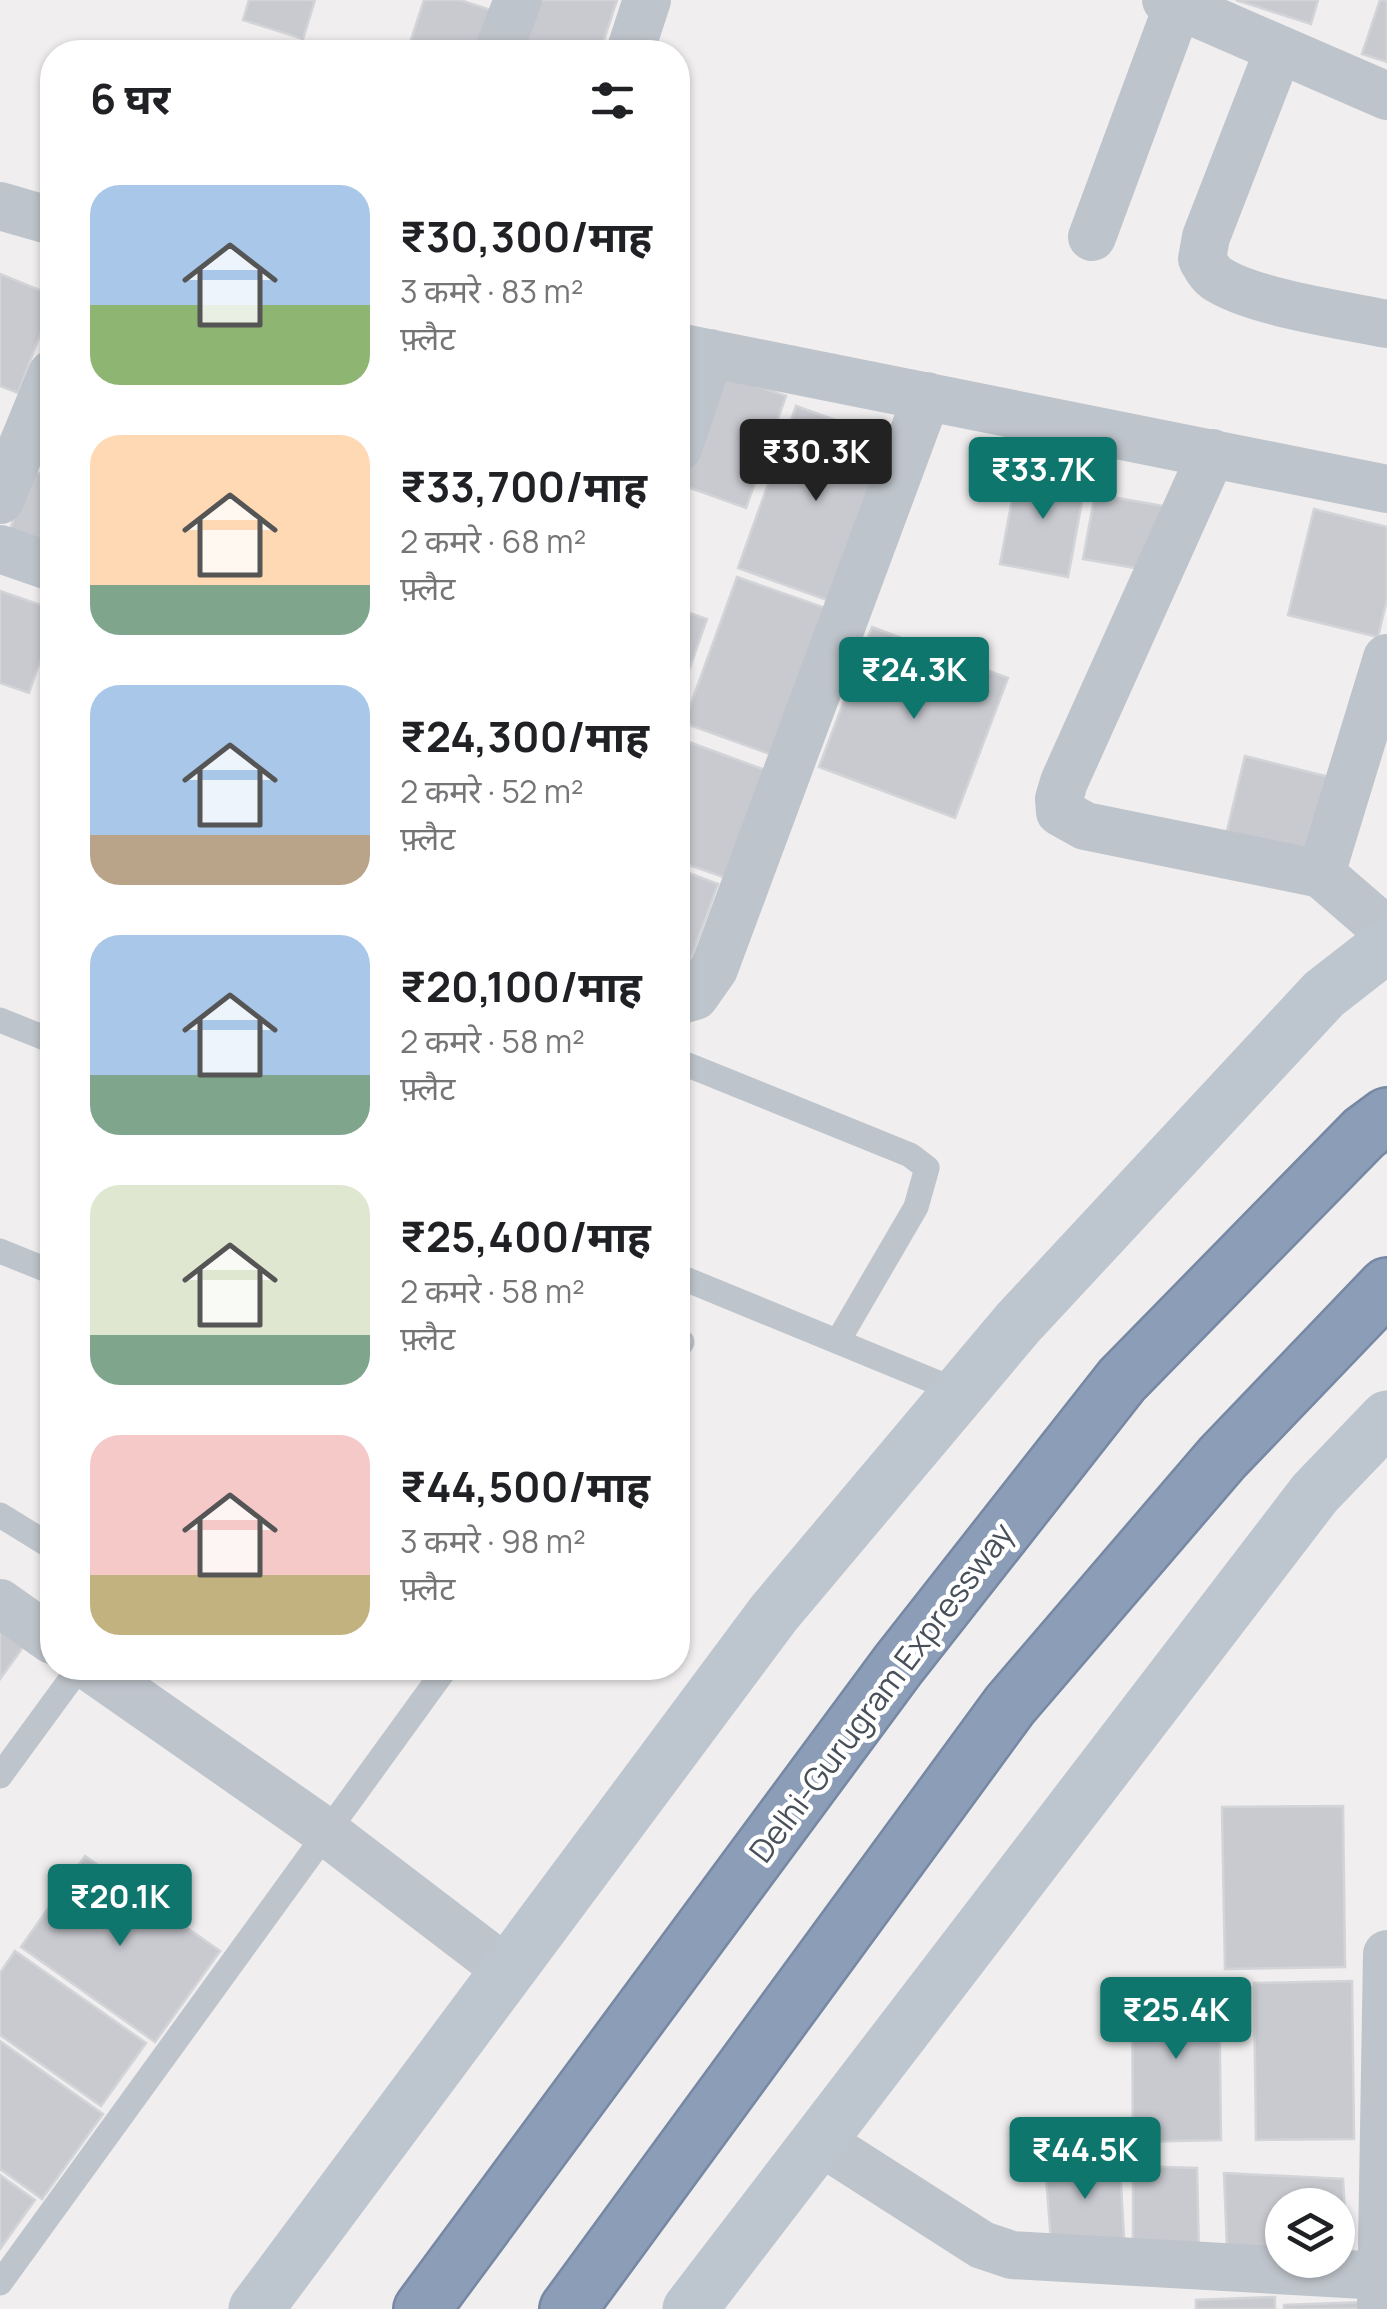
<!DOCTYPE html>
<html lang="hi">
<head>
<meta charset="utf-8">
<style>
	:root { --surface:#fff; --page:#f6f6f6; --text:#202124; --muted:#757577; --accent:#0f766e }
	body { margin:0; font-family:Manrope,"Noto Sans Devanagari",sans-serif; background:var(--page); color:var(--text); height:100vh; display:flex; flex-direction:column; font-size:38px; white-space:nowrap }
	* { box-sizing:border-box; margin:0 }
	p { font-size:32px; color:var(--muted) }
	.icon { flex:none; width:55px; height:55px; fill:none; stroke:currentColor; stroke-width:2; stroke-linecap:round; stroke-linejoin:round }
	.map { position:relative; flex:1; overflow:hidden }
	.side { position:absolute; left:40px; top:40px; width:650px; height:1640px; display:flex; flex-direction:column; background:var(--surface); border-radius:40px; box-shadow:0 2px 8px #0004 }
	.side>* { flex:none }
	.fabs { position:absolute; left:1265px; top:2188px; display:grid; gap:20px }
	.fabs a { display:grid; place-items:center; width:90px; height:90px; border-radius:50%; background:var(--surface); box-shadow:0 2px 8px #0004; font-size:50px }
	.price { position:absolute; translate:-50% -85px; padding:0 22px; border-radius:10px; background:var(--accent); color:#fff; font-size:32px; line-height:65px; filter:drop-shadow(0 2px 5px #0008) }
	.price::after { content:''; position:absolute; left:50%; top:60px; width:30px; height:22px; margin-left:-15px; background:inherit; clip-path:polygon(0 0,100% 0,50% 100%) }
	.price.selected { background:#222; color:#fff }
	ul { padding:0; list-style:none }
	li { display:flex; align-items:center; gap:30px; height:250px; padding:0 50px }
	li span { display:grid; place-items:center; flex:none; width:280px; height:200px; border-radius:30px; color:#555 }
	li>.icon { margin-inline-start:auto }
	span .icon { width:120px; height:120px; fill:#fffc; stroke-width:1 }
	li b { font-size:42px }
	h2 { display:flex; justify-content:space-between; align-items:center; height:120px; padding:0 50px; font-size:42px }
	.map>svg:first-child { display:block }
	.building { fill:#c9cad0; stroke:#d2d4d8; stroke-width:2.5 }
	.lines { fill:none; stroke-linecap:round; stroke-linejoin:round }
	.motorway-casing { stroke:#7688a3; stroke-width:60 }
	.service { stroke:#bec4cb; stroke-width:25 }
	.minor { stroke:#bec4cb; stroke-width:48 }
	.secondary { stroke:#bdc5cf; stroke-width:55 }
	.motorway { stroke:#8b9db7; stroke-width:55 }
	.labels { text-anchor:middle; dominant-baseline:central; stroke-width:9; stroke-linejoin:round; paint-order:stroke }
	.street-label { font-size:32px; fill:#485059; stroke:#fff }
</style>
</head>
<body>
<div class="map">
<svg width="1387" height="2309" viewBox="0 0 1387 2309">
	<rect width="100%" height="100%" fill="#f0eeee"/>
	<path class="building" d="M249 0H315L303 39 243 20Z
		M424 0H460L497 12 484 52H407Z
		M532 0H617L600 52H547L518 43Z
		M1236 0H1318L1311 24Z
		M1380 0H1387V62L1362 54Z
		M0 274 52 295V303L18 393 0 386Z
		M719 373 786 396 746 508 679 484Z
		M796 406 894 441 835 603 738 568Z
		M1018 468 1086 480 1068 577 1000 564Z
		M31 470 52 478V557L6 541Z
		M1095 494 1163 506 1152 571 1083 559Z
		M1314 509 1387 527V599L1378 637 1288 615Z
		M737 577 828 609 775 756 684 723Z
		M0 591 52 609V626L29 693 0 683Z
		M678 609 707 619 678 701Z
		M872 627 1008 678 955 818 819 767Z
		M678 738 765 770 726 878 678 861Z
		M1245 756 1333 778 1314 856 1226 835Z
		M678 869 718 884 680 988H678Z
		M0 1625 26 1643 0 1679Z
		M1343 1806 1345 1967 1225 1969 1222 1807Z
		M85 1856 220 1951 155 2042 21 1947Z
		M15 1951 146 2043 101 2106 0 2035V1973Z
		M1219 1981 1221 2140 1133 2142 1132 1983Z
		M1352 1981 1354 2139 1256 2140 1254 1983Z
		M0 2041 103 2114 42 2199 0 2169Z
		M1119 2151 1125 2254 1052 2253 1044 2152Z
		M1133 2166 1197 2168 1199 2256 1133 2255Z
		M1224 2173 1343 2179 1348 2265 1338 2260V2205H1282V2257L1227 2250Z
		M0 2175 35 2200 0 2249Z
		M1275 2297V2309H1196V2300Z
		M1368 2302 1369 2309H1284V2305Z"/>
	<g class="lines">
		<g class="motorway-casing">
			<path id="motorway" d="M422 2309 898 1665 1122 1380 1364 1133 1387 1116
				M568 2309 1010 1705 1222 1458 1387 1286"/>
		</g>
		<path class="service" d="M0 1020 52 1041
			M678 1061 910 1155 927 1168 916 1207 838 1341
			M0 1251 52 1272
			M678 1276 960 1392
			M678 1348 682 1342
			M0 1515 52 1547
			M0 1776 79 1668
			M0 2283 446 1668"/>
		<path class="minor" d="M1166 0 1387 96
			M1279 49 1206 237 1202 259C1206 266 1209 273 1216 278 1251 302 1343 315 1387 324
			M498 52 518 0
			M630 52 647 0
			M0 206 52 221
			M1092 237 1178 5
			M678 347 1387 489
			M678 448 710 353
			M1212 453 1064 782 1059 799 1060 812 1085 826 1321 874 1387 931
			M0 500 52 374
			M0 549 52 567
			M1321 874 1387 658
			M678 1001 695 996 714 969 927 396
			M0 1603 52 1640
			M91 1668 326 1832 508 1971
			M818 2140 982 2245 1012 2255 1382 2276
			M1381 2306 1387 1954"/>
		<path class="secondary" d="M256 2309 774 1613 1018 1323 1324 994 1387 945
			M690 2309 1315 1493 1387 1418"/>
		<use href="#motorway" class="motorway"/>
	</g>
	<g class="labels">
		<g class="street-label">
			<text transform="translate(881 1692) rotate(-53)">Delhi-Gurugram Expressway</text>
		</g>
	</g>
</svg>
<div class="fabs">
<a><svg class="icon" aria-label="layers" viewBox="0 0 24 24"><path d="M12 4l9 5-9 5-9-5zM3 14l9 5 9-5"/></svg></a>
</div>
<b class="price selected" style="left:816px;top:504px">₹30.3K</b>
<b class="price" style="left:1043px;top:522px">₹33.7K</b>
<b class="price" style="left:914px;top:722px">₹24.3K</b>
<b class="price" style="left:120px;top:1949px">₹20.1K</b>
<b class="price" style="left:1176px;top:2062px">₹25.4K</b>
<b class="price" style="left:1085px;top:2202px">₹44.5K</b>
<section class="side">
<h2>6 घर<svg class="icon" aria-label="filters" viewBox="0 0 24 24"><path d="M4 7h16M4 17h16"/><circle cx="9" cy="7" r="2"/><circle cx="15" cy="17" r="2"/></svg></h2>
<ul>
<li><span style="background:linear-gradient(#a9c7e8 60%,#8fb573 0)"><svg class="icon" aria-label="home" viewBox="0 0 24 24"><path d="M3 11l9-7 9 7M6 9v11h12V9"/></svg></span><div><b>₹30,300/माह</b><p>3 कमरे · 83 m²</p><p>फ़्लैट</p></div></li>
<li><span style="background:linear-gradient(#ffd9b3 75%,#7fa58c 0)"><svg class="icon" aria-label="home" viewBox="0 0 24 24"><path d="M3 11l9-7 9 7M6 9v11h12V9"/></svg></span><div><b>₹33,700/माह</b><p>2 कमरे · 68 m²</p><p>फ़्लैट</p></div></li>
<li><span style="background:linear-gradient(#a9c7e8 75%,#b9a48a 0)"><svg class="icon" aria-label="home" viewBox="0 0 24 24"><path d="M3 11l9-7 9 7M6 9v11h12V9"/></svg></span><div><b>₹24,300/माह</b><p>2 कमरे · 52 m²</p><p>फ़्लैट</p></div></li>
<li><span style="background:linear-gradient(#a9c7e8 70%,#7fa58c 0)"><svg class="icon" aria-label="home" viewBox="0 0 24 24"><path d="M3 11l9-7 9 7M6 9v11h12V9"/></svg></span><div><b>₹20,100/माह</b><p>2 कमरे · 58 m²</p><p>फ़्लैट</p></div></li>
<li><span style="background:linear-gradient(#dfe7d0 75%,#7fa58c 0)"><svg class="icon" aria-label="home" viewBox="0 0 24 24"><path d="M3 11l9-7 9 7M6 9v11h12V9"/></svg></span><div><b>₹25,400/माह</b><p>2 कमरे · 58 m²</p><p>फ़्लैट</p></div></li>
<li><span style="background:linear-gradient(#f6c9c9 70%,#c2b280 0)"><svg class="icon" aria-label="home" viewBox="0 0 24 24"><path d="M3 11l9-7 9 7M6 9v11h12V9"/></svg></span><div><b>₹44,500/माह</b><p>3 कमरे · 98 m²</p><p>फ़्लैट</p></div></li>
</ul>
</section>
</div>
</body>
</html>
